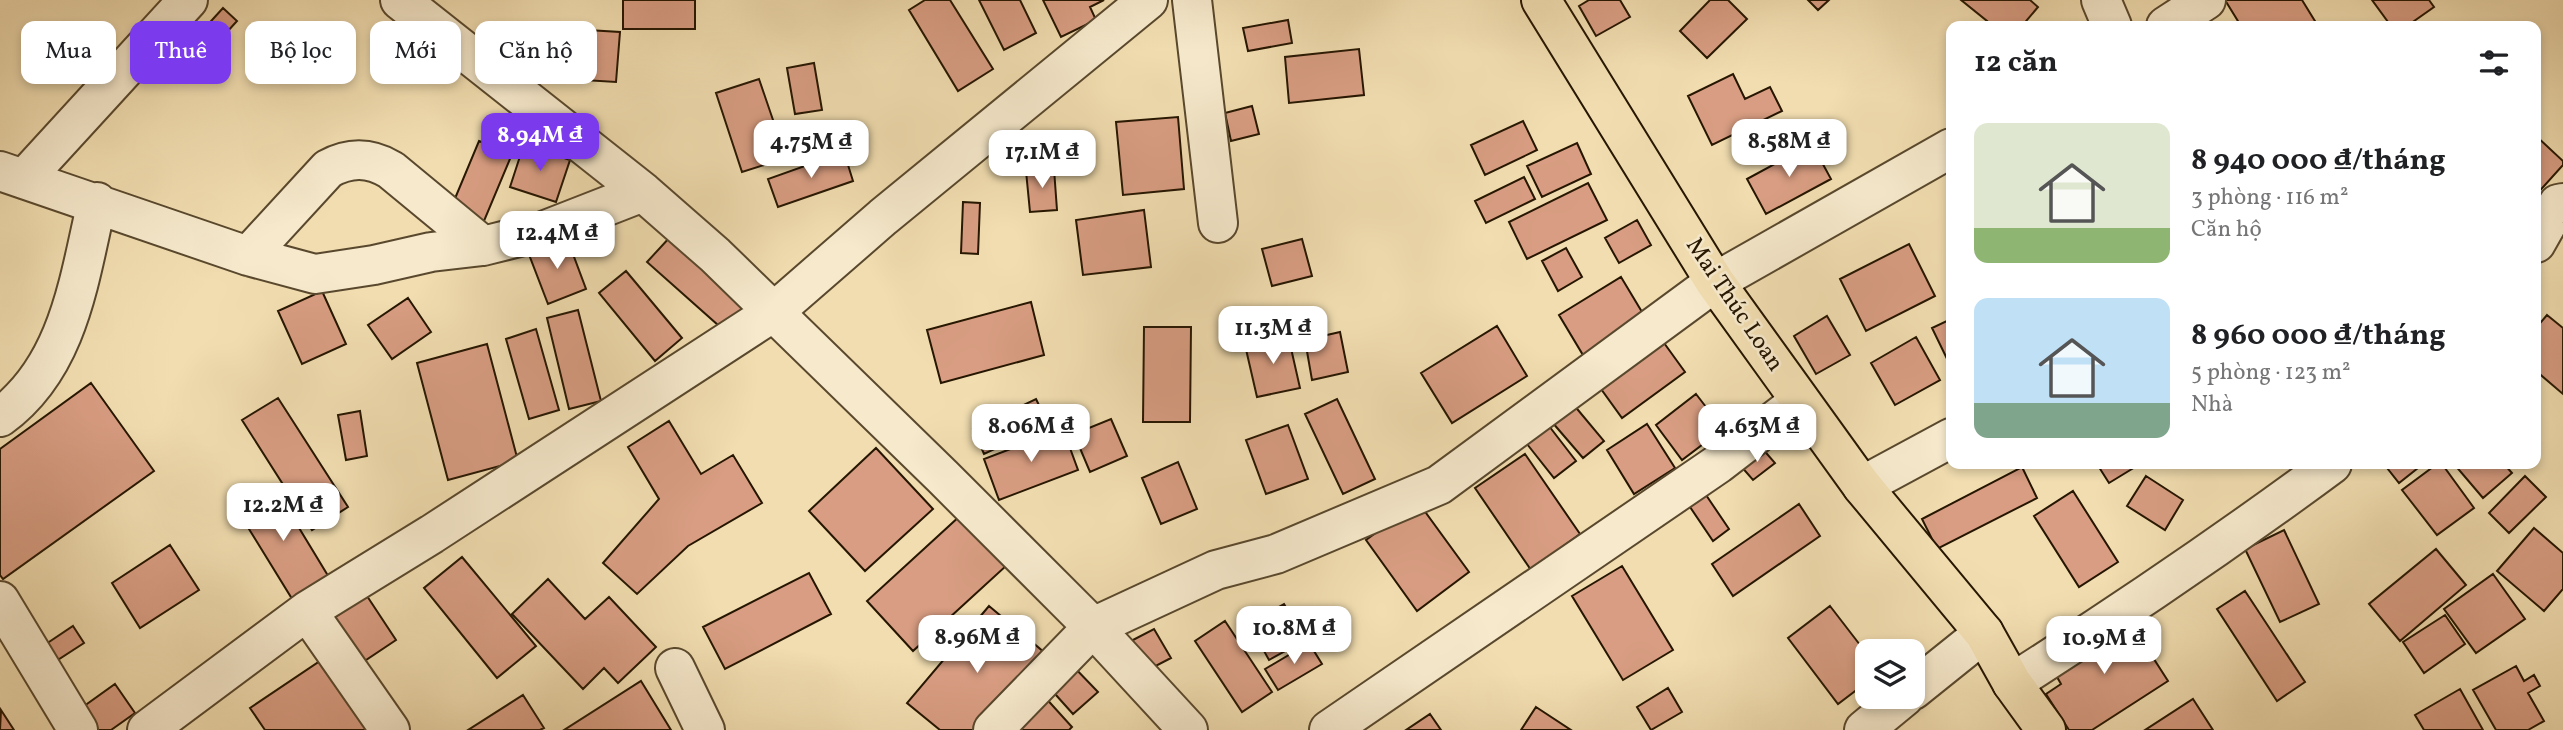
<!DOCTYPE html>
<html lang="vi">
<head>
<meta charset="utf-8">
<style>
	:root { --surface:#fff; --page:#f6f6f6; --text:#202124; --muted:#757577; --accent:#7c3aed }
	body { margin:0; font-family:Vollkorn,serif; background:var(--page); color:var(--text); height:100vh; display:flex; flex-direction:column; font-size:26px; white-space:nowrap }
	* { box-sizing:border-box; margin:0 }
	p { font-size:23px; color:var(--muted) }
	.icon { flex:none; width:38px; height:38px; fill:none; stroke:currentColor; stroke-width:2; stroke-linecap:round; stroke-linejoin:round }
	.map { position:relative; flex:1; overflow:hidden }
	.panel { position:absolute; left:1946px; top:21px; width:595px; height:448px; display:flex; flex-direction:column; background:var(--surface); border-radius:14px; box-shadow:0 4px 10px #0003 }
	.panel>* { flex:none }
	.hud { position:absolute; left:21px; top:21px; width:665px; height:63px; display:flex; gap:14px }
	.fabs { position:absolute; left:1855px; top:639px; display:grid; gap:14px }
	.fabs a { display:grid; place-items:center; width:70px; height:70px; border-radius:14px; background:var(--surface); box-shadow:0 4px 10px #0003; font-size:35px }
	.price { position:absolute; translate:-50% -60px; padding:0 16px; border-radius:14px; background:#fff; color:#222; font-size:23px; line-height:46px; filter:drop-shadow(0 2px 4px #0008) }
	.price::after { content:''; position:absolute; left:50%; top:42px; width:21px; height:16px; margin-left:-10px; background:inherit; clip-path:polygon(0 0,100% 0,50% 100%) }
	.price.on { background:var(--accent); color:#fff }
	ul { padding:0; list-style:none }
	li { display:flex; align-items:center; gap:21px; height:175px; padding:0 28px }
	li span { display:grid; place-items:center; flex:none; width:196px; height:140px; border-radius:14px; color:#555 }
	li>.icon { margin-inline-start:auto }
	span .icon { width:84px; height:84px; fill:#fffc; stroke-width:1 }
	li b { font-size:30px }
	h2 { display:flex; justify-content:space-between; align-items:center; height:84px; padding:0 28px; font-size:30px }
	.tag { padding:0 24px; border-radius:14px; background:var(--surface); box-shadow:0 4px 10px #0003; font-size:24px; line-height:63px }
	.tag.on { background:var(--accent); color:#fff }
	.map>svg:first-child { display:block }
	.building { fill:#d89d82; stroke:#261601; stroke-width:2 }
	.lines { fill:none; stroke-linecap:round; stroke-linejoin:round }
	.minor-casing { stroke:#59482d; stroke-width:42 }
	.major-casing { stroke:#261601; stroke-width:42 }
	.minor { stroke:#f6e9cc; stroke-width:38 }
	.major { stroke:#f1ddb0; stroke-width:38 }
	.labels { text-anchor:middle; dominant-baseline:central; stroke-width:5; stroke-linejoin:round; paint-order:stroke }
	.street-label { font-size:24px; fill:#261601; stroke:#f6e9cc }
</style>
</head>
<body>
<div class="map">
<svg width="2563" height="730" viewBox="0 0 2563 730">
	<rect width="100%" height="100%" fill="#f1ddb0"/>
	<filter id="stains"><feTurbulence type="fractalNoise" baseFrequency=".00286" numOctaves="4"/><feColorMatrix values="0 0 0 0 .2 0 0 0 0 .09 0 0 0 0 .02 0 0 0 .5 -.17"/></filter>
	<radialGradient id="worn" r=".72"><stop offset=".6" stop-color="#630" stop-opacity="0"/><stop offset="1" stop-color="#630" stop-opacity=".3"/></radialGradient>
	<path class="building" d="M623 0H695V29H623Z
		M925 0H950L993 69 958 91 909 10Z
		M979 0H1020L1036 33 1004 50Z
		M1043 0H1104L1090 7 1096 20 1061 37Z
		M1589 0H1620L1630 17 1596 36 1579 6Z
		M1710 0H1728L1747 19 1707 58 1680 31Z
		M1808 0H1829L1818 10Z
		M1961 0H2030L2038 7 2022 26H1983L1987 21Z
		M2225 0H2302L2318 26H2241Z
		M2372 0H2429L2434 7 2407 26H2391Z
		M223 8 237 21 216 44 202 31Z
		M1288 20 1292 43 1248 51 1243 28Z
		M554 28 620 32 616 82 551 78Z
		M1359 49 1364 95 1289 103 1285 57Z
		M814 63 822 110 795 114 787 68Z
		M1733 74 1745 99 1770 87 1782 111 1712 145 1688 96Z
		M759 79 786 158 742 172 716 93Z
		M1252 106 1259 134 1231 141 1225 113Z
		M1178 117 1184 189 1123 195 1116 122Z
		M1523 121 1537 150 1485 175 1471 145Z
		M2536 136 2563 161V165L2536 195Z
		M479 141 512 154 484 221 451 208Z
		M1577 143 1591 174 1542 197 1527 166Z
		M524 144 570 160 556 202 510 187Z
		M1812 144 1831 179 1766 214 1747 179Z
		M844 152 853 181 778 207 768 179Z
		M1054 169 1057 210 1030 212 1026 171Z
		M1524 177 1535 199 1486 223 1475 201Z
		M1588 183 1607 220 1527 259 1509 222Z
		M963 202 980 203 978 254 961 253Z
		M1144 210 1151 267 1083 275 1076 220Z
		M1637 220 1651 245 1619 263 1605 238Z
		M671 236 751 307 727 333 647 262Z
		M567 238 586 289 548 304 528 252Z
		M1302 239 1312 276 1272 286 1262 249Z
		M1909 244 1935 296 1866 331 1840 279Z
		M1566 248 1582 277 1558 291 1542 261Z
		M626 271 682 338 655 361 599 293Z
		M1621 277 1645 317 1583 355 1559 315Z
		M322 291 346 344 302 364 278 311Z
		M408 298 431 332 392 359 368 325Z
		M1031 302 1044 355 941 383 927 330Z
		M578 310 601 401 569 409 547 318Z
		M2547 315 2563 328V394L2536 371V328Z
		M1827 316 1850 355 1816 374 1794 336Z
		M1951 319V367L1932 328Z
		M1497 326 1527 376 1452 423 1421 373Z
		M1144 327H1191L1190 422H1143Z
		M536 329 559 410 529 419 506 339Z
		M1340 332 1348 372 1312 380 1305 340Z
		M1288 335 1300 388 1257 397 1245 345Z
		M1659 336 1685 372 1622 418 1596 382Z
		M1916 337 1940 380 1895 405 1871 363Z
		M487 344 518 461 448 480 417 363Z
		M91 383 154 471 3 579 0 575V449Z
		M1696 394 1723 429 1682 460 1656 425Z
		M278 398 348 507 312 530 242 420Z
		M1036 399 1048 424 984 454 973 429Z
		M1337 399 1375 479 1343 494 1305 414Z
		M1573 404 1604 441 1583 458 1552 422Z
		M360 411 367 456 346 460 338 415Z
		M1111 419 1127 456 1090 472 1074 434Z
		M669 421 701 474 733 455 762 503 688 546 637 594 603 563 659 499 628 447Z
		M1647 424 1675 468 1634 494 1607 450Z
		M1288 425 1308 479 1266 494 1246 440Z
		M1549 426 1576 461 1554 478 1527 444Z
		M1063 429 1078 470 999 500 984 459Z
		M1761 447 1775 463 1753 480 1740 465Z
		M876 448 933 509 865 571 809 511Z
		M1525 454 1580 534 1531 570 1475 488Z
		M1178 462 1197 509 1161 524 1142 478Z
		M2097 464H2140L2109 483Z
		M2384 464H2423L2399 483Z
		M2437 464H2442L2474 508 2437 535 2402 490Z
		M2454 464H2504L2512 473 2483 498Z
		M2022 467 2037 498 1937 549 1922 519Z
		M2146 476 2183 500 2165 530 2127 506Z
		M2525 476 2546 497 2509 533 2489 513Z
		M273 485 330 579 294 602 236 508Z
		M2073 491 2118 562 2079 587 2034 516Z
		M1704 492 1729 529 1713 541 1688 504Z
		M1418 502 1469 572 1417 611 1366 540Z
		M1799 504 1820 536 1733 596 1712 564Z
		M961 515 1007 565 913 651 867 601Z
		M2534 528 2563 553V589L2544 611 2497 571Z
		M2284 530 2319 604 2280 622 2245 549Z
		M170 545 199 590 140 628 112 583Z
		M2436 549 2466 585 2400 641 2369 604Z
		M462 557 536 646 497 678 424 588Z
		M1622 566 1673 650 1623 680 1572 596Z
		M809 573 831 614 725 669 703 627Z
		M2493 574 2525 619 2476 653 2444 609Z
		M548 579 585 619 609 597 656 647 618 683 604 668 583 689 512 614Z
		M2245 591 2305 682 2277 701 2217 609Z
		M367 596 396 640 354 668 326 623Z
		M1284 604 1305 640 1269 660 1249 624Z
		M989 606 1045 653 981 730H940L907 703Z
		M1830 606 1867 654V682L1838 704 1788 638Z
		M2125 614 2168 681 2092 730H2069L2046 694 2061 684 2049 663Z
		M2445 615 2465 644 2424 673 2403 642Z
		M1225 621 1272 692 1242 712 1195 641Z
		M73 626 84 643 53 663 43 646Z
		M1154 629 1171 658 1148 670 1131 641Z
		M1309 643 1322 664 1278 690 1265 669Z
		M326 657 374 730H265L250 708Z
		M1071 664 1098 692 1073 714 1047 685Z
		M2516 666 2524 681 2534 675 2540 686 2528 693 2544 721 2528 730H2496L2473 690Z
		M641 681 671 730H564Z
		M115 684 135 713 111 730H94L80 709Z
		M1668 688 1682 712 1651 730 1637 707Z
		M2460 689 2483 730H2424L2415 715Z
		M523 695 544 728 540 730H468Z
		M1043 695 1072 727 1069 730H1004Z
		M2193 699 2213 730H2145Z
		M1536 707 1571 730H1521Z
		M1 710 14 730H0Z
		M1430 714 1441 730H1406Z"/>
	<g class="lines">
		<g class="minor-casing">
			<path id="minor" d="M400 0 643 192 715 255 943 477 1093 627 1188 730
				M1192 0 1218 223
				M2101 0 2112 26
				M2166 26 2206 0
				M0 171 248 256 315 274 374 265 431 252 483 246 543 231 643 192
				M24 179 188 0
				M2536 243 2558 204 2563 203
				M248 256 328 169C350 157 369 157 391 170L483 246
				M0 417C69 367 79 279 97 202
				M1862 486 1951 438
				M0 601 78 730
				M307 611 390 730
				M675 668 705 730
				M2012 683C2122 613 2228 541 2332 464
				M1913 690 1984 633
				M147 730 307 611 432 534 775 311 883 217 1148 0
				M993 730 1093 627 1216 570 1276 554 1439 485 1715 282 1951 148
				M1329 730 1718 464 1800 401
				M1864 730 1905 696"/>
		</g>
		<g class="major-casing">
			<path id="major" d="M1541 0 1715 282 1862 486 1984 633 2012 683 2046 730"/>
		</g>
		<use href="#minor" class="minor"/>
		<use href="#major" class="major"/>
	</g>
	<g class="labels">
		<g class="street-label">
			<text transform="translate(1734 305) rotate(56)">Mai Thúc Loan</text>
		</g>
	</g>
	<rect width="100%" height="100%" filter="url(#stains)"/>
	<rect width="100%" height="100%" fill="url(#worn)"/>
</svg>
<div class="fabs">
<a><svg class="icon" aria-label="layers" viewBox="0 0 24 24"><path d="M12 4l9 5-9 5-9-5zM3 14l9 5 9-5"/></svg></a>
</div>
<b class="price on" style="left:540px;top:173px">8.94M ₫</b>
<b class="price" style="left:1789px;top:179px">8.58M ₫</b>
<b class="price" style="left:811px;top:180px">4.75M ₫</b>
<b class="price" style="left:1042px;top:190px">17.1M ₫</b>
<b class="price" style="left:557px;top:271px">12.4M ₫</b>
<b class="price" style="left:1273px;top:366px">11.3M ₫</b>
<b class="price" style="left:1031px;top:464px">8.06M ₫</b>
<b class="price" style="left:1757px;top:464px">4.63M ₫</b>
<b class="price" style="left:283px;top:543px">12.2M ₫</b>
<b class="price" style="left:1294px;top:666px">10.8M ₫</b>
<b class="price" style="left:977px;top:675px">8.96M ₫</b>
<b class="price" style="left:2104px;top:676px">10.9M ₫</b>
<div class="hud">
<a class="tag">Mua</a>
<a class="tag on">Thuê</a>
<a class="tag">Bộ lọc</a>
<a class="tag">Mới</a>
<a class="tag">Căn hộ</a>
</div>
<section class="panel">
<h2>12 căn<svg class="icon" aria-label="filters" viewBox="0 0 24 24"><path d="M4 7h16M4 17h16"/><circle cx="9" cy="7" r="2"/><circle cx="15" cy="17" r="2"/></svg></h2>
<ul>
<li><span style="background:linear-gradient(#dfe7d0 75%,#8fb573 0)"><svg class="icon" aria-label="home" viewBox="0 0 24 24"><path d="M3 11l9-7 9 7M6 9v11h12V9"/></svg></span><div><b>8 940 000 ₫/tháng</b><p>3 phòng · 116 m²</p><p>Căn hộ</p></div></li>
<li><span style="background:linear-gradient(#bfe0f5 75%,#7fa58c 0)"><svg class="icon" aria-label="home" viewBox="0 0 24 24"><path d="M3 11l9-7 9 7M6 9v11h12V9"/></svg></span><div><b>8 960 000 ₫/tháng</b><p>5 phòng · 123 m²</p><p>Nhà</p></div></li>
</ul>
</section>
</div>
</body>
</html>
